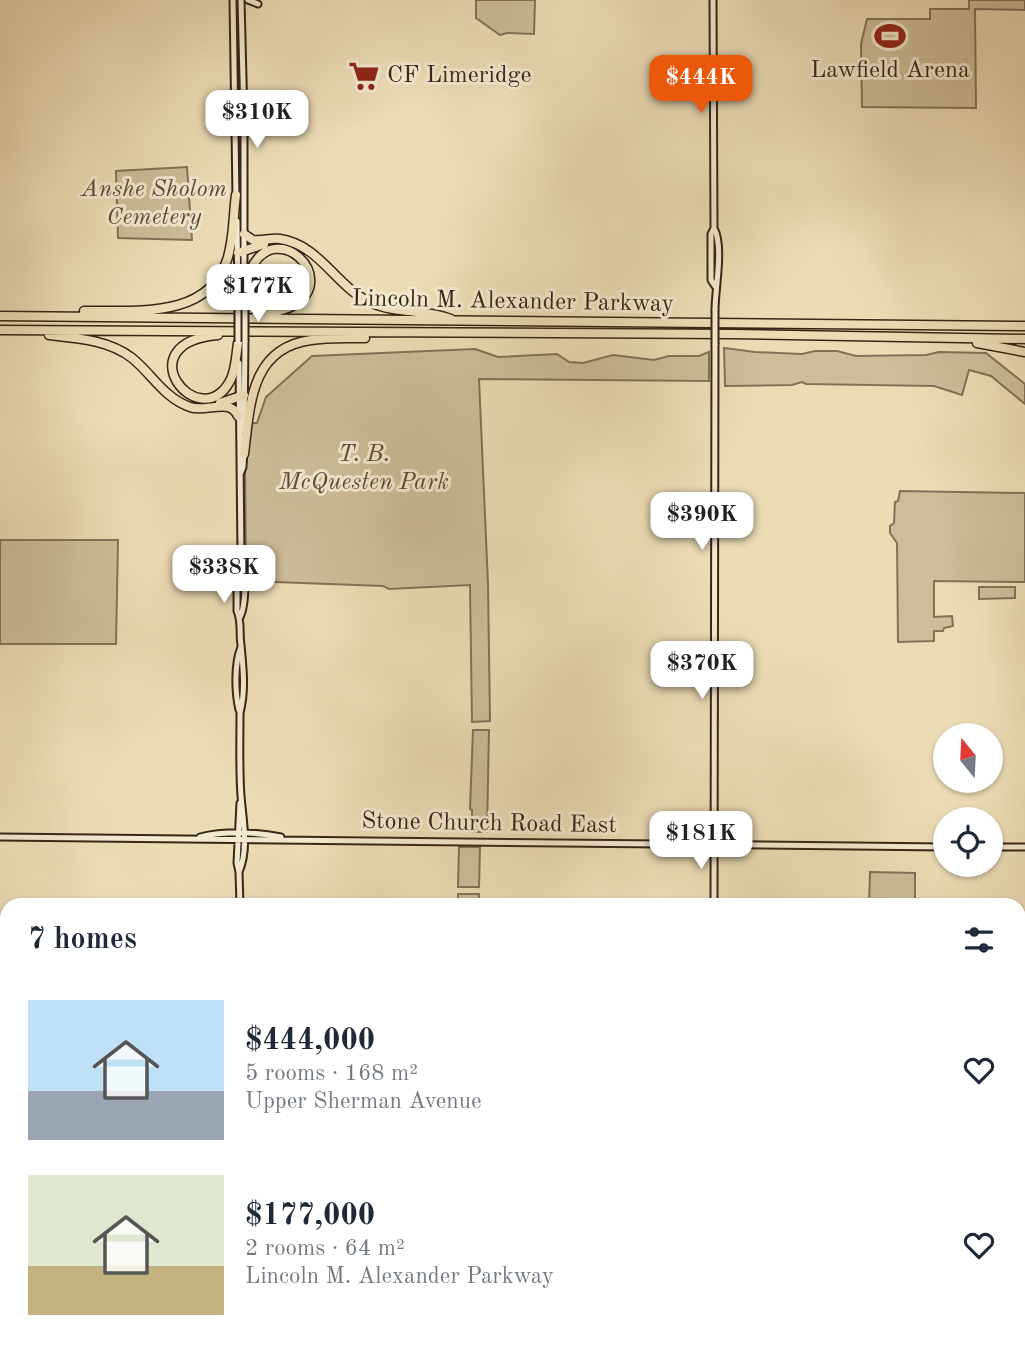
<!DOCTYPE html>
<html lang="en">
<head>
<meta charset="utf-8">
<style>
	:root { --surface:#fff; --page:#f6f6f7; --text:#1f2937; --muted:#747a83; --accent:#ea580c }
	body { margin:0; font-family:"Old Standard TT",serif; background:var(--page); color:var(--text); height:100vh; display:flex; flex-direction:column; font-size:26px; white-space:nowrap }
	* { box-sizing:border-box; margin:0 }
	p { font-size:23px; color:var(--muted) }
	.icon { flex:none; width:38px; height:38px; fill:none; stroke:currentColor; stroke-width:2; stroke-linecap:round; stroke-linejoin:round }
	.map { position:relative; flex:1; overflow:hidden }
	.side { position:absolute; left:0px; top:898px; width:1026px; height:450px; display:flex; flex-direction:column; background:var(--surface); border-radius:21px 21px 0 0; box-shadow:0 2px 5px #0004 }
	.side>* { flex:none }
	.needle { width:46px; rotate:342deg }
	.controls { position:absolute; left:933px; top:723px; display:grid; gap:14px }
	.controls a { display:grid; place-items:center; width:70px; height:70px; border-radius:50%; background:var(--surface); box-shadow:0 2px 5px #0004; font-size:35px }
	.price { position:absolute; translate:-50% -60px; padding:0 16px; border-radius:14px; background:#fff; color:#222; font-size:23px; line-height:46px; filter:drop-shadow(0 2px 4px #0008) }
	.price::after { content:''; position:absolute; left:50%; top:42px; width:21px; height:16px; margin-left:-10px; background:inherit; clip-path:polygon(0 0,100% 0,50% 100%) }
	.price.on { background:var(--accent); color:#fff }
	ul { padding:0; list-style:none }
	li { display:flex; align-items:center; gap:21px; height:175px; padding:0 28px }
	li span { display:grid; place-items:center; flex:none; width:196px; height:140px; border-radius:0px; color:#555 }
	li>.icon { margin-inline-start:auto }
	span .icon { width:84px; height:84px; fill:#fffc; stroke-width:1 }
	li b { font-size:30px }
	h2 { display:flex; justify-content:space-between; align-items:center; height:84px; padding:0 28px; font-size:30px }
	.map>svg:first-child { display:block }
	.green { fill:#cdbd9b; stroke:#827259; stroke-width:2 }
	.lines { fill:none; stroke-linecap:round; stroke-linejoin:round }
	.secondary-casing { stroke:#382617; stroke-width:9 }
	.highway-casing { stroke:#382617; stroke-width:11 }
	.secondary { stroke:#f3e8d0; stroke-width:5 }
	.highway { stroke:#ecdcb6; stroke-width:8 }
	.secondary-bridge-casing { stroke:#382617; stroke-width:9; stroke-linecap:butt }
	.secondary-bridge { stroke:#f3e8d0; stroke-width:5 }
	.labels { text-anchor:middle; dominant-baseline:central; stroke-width:6; stroke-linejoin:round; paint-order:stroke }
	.poi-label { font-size:24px; fill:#382617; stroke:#f3e8d0 }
	.park-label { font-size:24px; font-style:italic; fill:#5d4c38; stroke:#f3e8d0 }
	.street-label { font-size:24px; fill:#382617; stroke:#f3e8d0 }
</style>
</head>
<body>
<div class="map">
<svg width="1025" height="1347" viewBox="0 0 1025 1347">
	<rect width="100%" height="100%" fill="#ecdcb6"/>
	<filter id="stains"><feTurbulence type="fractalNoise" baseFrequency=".00286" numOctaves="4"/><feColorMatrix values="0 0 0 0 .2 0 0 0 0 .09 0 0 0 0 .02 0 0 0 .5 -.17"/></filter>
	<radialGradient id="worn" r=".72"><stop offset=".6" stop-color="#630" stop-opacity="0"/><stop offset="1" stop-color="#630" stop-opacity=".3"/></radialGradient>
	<path class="green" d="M476 0H535L534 34 507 33 500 35 476 18Z
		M969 0H1025V10L975 9 976 108 862 107 861 44 867 19H930V9H969Z
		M187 167 192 240 118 238 116 171Z
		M724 348 755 352 802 354 815 351H837L856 356 926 355 939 352 986 353 1025 384V404L991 376 969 370 962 395 934 386 806 384 802 382 792 385 725 386Z
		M475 349 498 357 557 354 569 362 583 363 613 355 654 360 669 356H699L709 352V381L479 379 488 584 490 721 472 722 470 585 389 589 383 586 249 581 246 578 245 464 250 423H257L266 397 312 356Z
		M900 491 1025 493V582L934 581V617L952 616 953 626 944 628 943 631H934V641L898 642 897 543 890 533V526L894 523 895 502 898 501Z
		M0 540H118L116 644H0Z
		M979 587H1015V598L979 599Z
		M473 730H489L487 832H472V810L470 809Z
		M459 847H480L479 887H458Z
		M870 872 915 873V905H869Z
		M458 894H479V905H458Z
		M7 1064V1206H0V1066Z
		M1019 1100H1025V1167H1019Z"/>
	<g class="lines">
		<g class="secondary-casing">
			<path id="secondary" d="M233 0 236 197
				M241 0 244 118V281
				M248 0 258 4
				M713 0 714 228 711 234V280L715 286
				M237 221 238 306
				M714 228C724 246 715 289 715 310
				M239 363 241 554C247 565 246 606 240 617
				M244 431 245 341
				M241 472 243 467 244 451
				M239 710C235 693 234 664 241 647
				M240 803 237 863 239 872 240 905
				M0 837 945 847
				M200 837C224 831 257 832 281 837
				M990 847H1025
				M239 872C249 849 243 820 241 796 239 768 240 740 240 713 246 690 243 667 241 645 239 633 242 622 237 611V558L241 554
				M714 905 715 344
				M241 1347V1340
				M710 1347V1340"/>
		</g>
		<g class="highway-casing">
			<path id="highway" d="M244 234 253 240C262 241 271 238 280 239 321 245 336 288 372 303 397 314 426 309 451 319
				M238 253 264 244
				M245 295C246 287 247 277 251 269 276 217 340 278 294 305 283 312 269 312 257 313
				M84 311C134 310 208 320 227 260 234 240 233 216 236 195
				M0 316 1025 326
				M0 330 732 334 1025 339
				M49 335C77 338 109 340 132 358 152 374 164 398 190 407 206 413 230 397 238 416
				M218 335C124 343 199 437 230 381 236 370 236 356 238 343
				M977 343 1025 352
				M220 403 244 395
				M244 454C250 406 250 348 311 340 328 337 347 338 365 338"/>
		</g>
		<use href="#secondary" class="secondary"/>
		<use href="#highway" class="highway"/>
		<g class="secondary-bridge-casing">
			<path id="secondary-bridge" d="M238 306V342
				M715 310V344
				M245 341V306"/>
		</g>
		<use href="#secondary-bridge" class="secondary-bridge"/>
	</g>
	<defs>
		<g id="stadium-bare" transform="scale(2.415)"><path d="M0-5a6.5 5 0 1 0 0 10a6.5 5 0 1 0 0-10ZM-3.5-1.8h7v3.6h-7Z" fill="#8f2418" stroke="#f3e8d0" stroke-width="2.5" paint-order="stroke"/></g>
		<g id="supermarket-bare" transform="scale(2.415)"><path d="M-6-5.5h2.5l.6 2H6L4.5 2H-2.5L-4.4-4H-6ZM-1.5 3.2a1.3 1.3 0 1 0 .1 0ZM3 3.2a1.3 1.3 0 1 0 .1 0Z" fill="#8f2418" stroke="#f3e8d0" stroke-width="2.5" paint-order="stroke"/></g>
	</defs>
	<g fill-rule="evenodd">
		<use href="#stadium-bare" x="890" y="36"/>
		<use href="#supermarket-bare" x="364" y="76"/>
	</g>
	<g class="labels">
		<g class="poi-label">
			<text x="890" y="71">Lawfield Arena</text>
			<text x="387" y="76" text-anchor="start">CF Limeridge</text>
		</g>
		<g class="park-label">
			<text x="154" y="190">Anshe Sholom<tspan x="154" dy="28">Cemetery</tspan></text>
			<text x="364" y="455">T. B.<tspan x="364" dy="28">McQuesten Park</tspan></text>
		</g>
		<g class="street-label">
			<text transform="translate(513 302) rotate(1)">Lincoln M. Alexander Parkway</text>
			<text transform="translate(489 824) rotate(1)">Stone Church Road East</text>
		</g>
	</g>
	<rect width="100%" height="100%" filter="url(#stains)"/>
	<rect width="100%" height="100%" fill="url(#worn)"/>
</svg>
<div class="controls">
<a><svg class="needle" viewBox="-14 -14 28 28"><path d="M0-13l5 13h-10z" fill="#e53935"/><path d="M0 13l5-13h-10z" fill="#747a83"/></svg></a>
<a><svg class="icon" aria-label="locate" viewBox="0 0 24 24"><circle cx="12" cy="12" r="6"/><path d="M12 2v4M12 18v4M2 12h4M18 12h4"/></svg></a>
</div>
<b class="price on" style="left:701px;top:115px">$444K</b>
<b class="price" style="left:257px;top:150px">$310K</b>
<b class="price" style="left:258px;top:324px">$177K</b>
<b class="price" style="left:702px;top:552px">$390K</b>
<b class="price" style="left:224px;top:605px">$338K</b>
<b class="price" style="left:702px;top:701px">$370K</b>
<b class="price" style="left:701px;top:871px">$181K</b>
<section class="side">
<h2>7 homes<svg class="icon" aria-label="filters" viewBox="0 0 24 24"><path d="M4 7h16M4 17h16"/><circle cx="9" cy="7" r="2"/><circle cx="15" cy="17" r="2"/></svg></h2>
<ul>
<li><span style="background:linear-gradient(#bfe0f5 65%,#9aa5b1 0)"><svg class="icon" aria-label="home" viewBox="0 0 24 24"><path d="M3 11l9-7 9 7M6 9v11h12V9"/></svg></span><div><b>$444,000</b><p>5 rooms · 168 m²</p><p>Upper Sherman Avenue</p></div><svg class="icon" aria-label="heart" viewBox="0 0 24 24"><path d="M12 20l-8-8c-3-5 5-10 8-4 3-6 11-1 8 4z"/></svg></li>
<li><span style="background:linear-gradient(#dfe7d0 65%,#c2b280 0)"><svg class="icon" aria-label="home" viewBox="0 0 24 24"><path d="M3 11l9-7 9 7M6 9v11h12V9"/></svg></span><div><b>$177,000</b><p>2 rooms · 64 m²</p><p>Lincoln M. Alexander Parkway</p></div><svg class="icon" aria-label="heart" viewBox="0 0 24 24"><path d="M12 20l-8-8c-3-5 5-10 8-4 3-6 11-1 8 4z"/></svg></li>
</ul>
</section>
</div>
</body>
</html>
